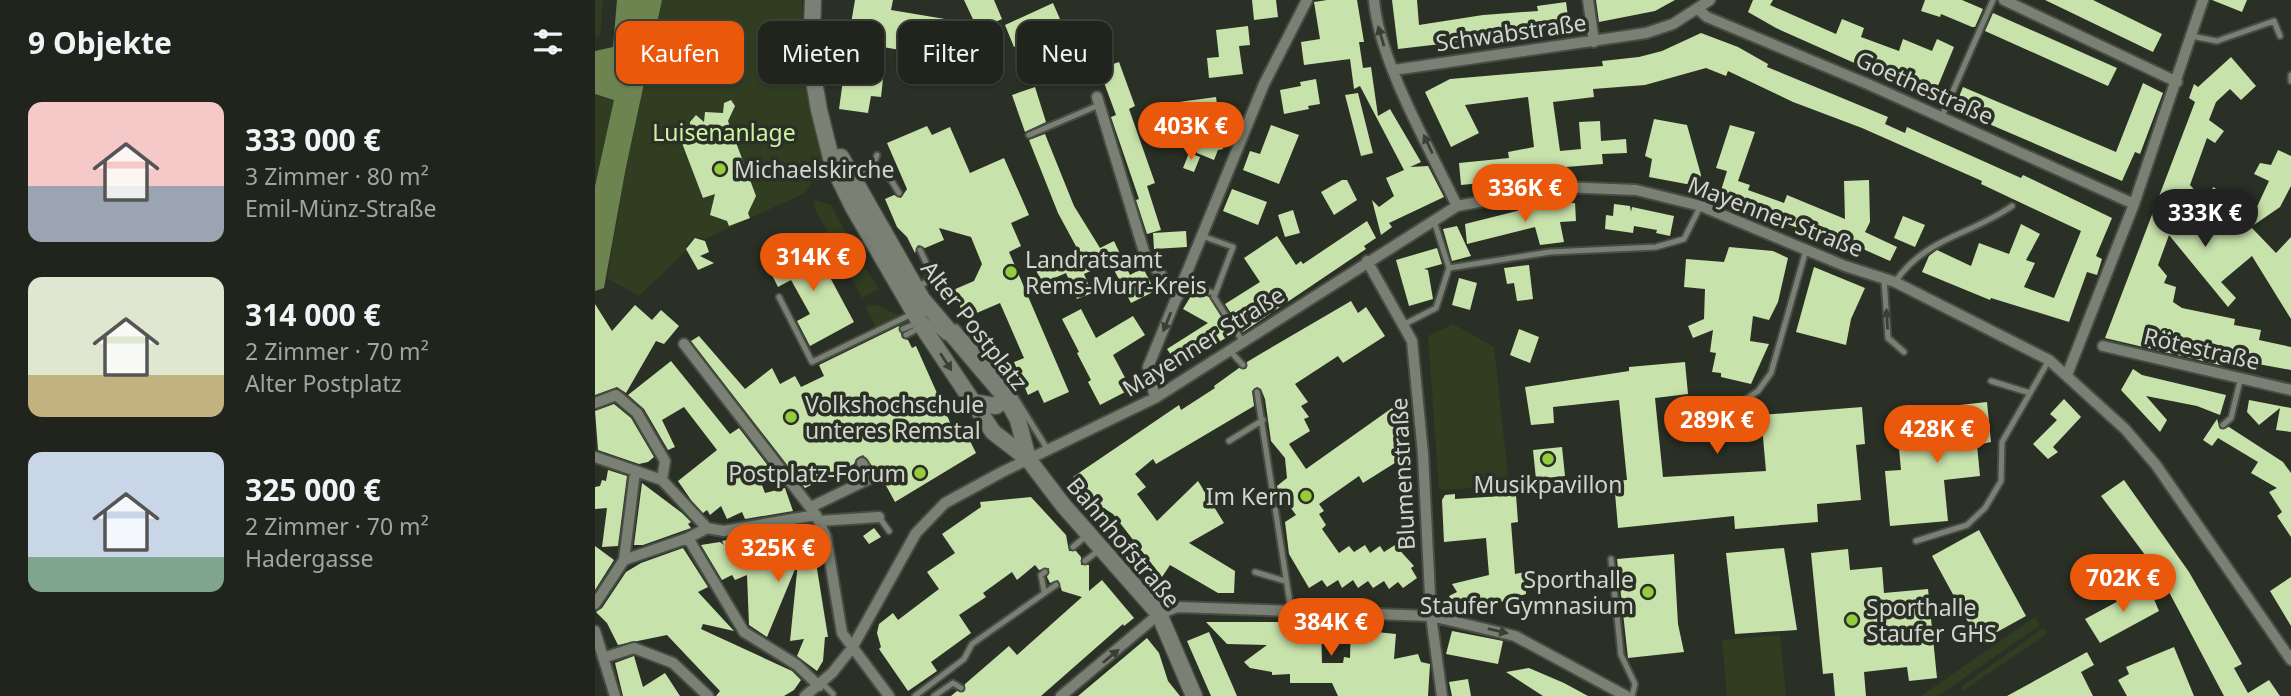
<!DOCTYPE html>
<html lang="de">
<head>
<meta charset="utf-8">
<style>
	:root { --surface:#20241c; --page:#2d3029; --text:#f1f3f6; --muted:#a2a4a3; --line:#3d413b; --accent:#ea580c }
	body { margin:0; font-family:"Noto Sans",sans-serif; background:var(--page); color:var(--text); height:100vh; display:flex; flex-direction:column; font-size:26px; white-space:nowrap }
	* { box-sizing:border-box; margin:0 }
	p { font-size:23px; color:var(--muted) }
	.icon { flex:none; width:38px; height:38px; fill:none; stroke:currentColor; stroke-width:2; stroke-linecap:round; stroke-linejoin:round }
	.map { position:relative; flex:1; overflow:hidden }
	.details { display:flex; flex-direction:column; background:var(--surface); width:595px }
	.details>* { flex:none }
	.guide { position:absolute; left:21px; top:21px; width:665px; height:63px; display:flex; gap:14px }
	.price { position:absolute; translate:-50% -60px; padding:0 16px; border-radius:24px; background:var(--accent); color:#fff; font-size:23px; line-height:46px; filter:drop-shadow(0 2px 4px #0008) }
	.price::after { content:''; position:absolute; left:50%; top:42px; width:21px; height:16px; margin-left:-10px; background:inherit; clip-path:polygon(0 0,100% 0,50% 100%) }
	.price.active { background:#222; color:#fff }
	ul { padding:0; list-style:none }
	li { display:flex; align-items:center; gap:21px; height:175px; padding:0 28px }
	li span { display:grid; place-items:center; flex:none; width:196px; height:140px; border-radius:14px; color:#555 }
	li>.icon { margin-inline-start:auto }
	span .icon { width:84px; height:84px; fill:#fffc; stroke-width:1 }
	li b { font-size:30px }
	h2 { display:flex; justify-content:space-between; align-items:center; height:84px; padding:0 28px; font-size:30px }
	.pill { padding:0 24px; border-radius:14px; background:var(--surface); box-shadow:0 2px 5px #0004,0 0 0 2px var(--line); font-size:24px; line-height:63px }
	.pill.active { background:var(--accent); color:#fff }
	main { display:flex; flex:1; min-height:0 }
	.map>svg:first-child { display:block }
	.green { fill:#303d21 }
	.water { fill:#6d8451 }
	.building { fill:#c8e2ab }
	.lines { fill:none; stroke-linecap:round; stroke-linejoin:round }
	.lane-casing { stroke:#484d44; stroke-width:9 }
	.street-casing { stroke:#484d44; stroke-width:14 }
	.secondary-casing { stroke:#484d44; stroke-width:19 }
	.lane { stroke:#7a8174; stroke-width:5 }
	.street { stroke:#7a8174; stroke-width:10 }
	.secondary { stroke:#7a8174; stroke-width:16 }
	.oneway { fill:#3a4035 }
	.poi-dot { fill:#93cc3d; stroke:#2a3025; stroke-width:2.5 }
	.labels { text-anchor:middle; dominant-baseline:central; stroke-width:7; stroke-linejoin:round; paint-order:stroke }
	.street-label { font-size:23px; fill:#d1d5ce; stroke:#2a3025 }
	.park-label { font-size:23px; fill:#cef3a4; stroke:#2a3025 }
	.poi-label { font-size:23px; fill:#d1d5ce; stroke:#2a3025; text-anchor:start }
</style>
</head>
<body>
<main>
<section class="details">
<h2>9 Objekte<svg class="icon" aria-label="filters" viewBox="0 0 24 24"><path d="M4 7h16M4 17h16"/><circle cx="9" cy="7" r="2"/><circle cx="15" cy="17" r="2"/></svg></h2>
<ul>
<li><span style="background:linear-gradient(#f6c9c9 60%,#9aa5b1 0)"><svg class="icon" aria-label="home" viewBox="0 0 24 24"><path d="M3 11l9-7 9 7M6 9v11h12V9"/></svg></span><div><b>333 000 €</b><p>3 Zimmer · 80 m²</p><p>Emil-Münz-Straße</p></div></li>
<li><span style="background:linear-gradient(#dfe7d0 70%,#c2b280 0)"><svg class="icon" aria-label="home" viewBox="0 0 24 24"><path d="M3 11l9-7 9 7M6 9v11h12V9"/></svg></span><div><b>314 000 €</b><p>2 Zimmer · 70 m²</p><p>Alter Postplatz</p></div></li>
<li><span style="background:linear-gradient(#c9d6e8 75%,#7fa58c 0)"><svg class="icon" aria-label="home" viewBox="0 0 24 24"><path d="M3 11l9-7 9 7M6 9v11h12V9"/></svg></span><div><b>325 000 €</b><p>2 Zimmer · 70 m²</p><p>Hadergasse</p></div></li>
</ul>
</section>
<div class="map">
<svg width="1696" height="696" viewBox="0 0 1696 696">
	<rect width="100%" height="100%" fill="#2a3025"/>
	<path class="green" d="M0 0H8L5 36 0 37Z
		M67 0H207L211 94 232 158 210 193 110 239 102 237 92 243V250L44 296 12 278 31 167Z
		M0 94 19 100 0 186Z
		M220 200 236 205 261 252 256 255 260 263 266 261 284 289 267 298 218 205Z
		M275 305H282L304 316 281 327 270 307Z
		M858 324 899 347 914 486 844 490 833 336Z
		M1440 617 1445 625 1343 696H1326Z
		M1448 628 1452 634 1368 691 1366 687Z
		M1185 635 1191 696H1132L1127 640Z"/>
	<path class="water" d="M22 0H67L31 167 9 288 0 291V186L19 100 0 94V51L18 47Z"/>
	<path class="building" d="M260 0H298L296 10 350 19 370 67 338 80 317 52 253 41Z
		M369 0H399L407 19 383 30Z
		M657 0H681L683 17 659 20Z
		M732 0H762L769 42H764L768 68 776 67 783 116 795 109 826 162 815 167 833 166 849 197 794 223 797 227 786 235 777 200 784 207 799 196 791 178 809 170 765 86 759 89 755 59 709 65 706 42 725 39 719 2Z
		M797 0H822L824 25 888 15 943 11 942 6 971 2 974 24 939 28V33L803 49Z
		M1001 0H1080L1060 11 1004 22Z
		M1158 0H1178L1175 5 1241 34 1247 19 1269 28 1266 37 1304 51 1308 39 1337 51 1342 39 1359 47 1338 98 1181 28 1153 12Z
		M1330 0H1367L1388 9 1380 27H1377L1346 14 1345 17 1326 11Z
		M1450 0H1498L1567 34 1558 52Z
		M1617 0H1652L1647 12Z
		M458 3 468 26 419 47 410 25Z
		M1398 13 1522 68 1513 86 1390 31Z
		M653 26 655 45 644 46 648 74 614 78 612 58 624 57 621 30Z
		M1106 33 1143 47 1173 64 1172 67 1293 117 1290 124 1310 133 1312 127 1426 178 1428 175 1517 218 1501 256 1507 259 1502 275 1492 272 1474 322 1396 298 1395 300 1327 272 1334 256 1342 250 1376 266 1384 243 1414 254 1426 224 1445 234 1431 260 1440 263 1429 287 1459 298 1486 231 1386 184 1387 181 1267 128 1198 102 1133 71 1131 76 1111 68 1050 85 998 89 999 97 958 102 965 151 986 149 984 122 1005 121 1006 141 1031 139 1032 153 1007 154 1008 164 971 167 972 175 866 185 864 163 914 158 913 152 939 147 933 97 870 105 884 133 856 147 830 92 855 79 1008 66 1007 61 1044 57 1067 51Z
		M86 35 107 39 106 57 84 55Z
		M1636 57 1661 86 1646 100 1635 89 1621 102 1614 120 1629 131 1620 143 1612 138 1595 185 1607 198 1619 187 1654 224 1674 181 1659 174 1665 163 1676 165 1683 150 1696 156V186L1685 207 1656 227 1681 253 1696 237V319L1657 256 1626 282 1641 298 1633 307 1574 235 1563 265 1572 276 1569 283 1581 287 1578 302 1587 308 1640 319 1639 325 1666 330 1664 340 1696 347V370L1652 362 1654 353 1633 349 1629 366 1510 338 1600 102 1594 98 1599 84 1603 87Z
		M524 62 540 106 534 109 560 183 552 186 566 230 552 234 541 200 544 199 516 117 521 115 504 69Z
		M249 73 288 79 286 97 276 96 273 113 244 109Z
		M721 79 725 104 713 106 714 109 689 114 685 90 706 86 705 82Z
		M1548 83 1568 93 1545 154 1540 152 1527 181 1359 109 1368 87 1521 152Z
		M440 87 451 122 430 132 417 95Z
		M763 93 778 153 766 156 750 95Z
		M621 97 628 149 623 150 619 160 602 153 598 124 587 125 584 102Z
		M136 100 140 106 133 121 161 196 153 213 155 218 134 226 132 221 115 215 120 194 108 198 87 143 94 145 95 122 101 115 109 122 110 112 128 113 129 103Z
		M1059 119 1092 125 1106 175 1102 186 1054 177 1057 159 1050 156Z
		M676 125 704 135 684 184 648 170 655 151 665 154Z
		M1135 125 1160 132 1143 181 1155 185 1153 190 1189 203 1192 195 1250 219 1249 181 1274 180 1275 222 1270 232 1302 247 1295 261 1216 226 1213 232 1124 197 1132 171 1121 168Z
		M332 126 337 135 355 127 375 173 409 158 434 215 416 223 426 246 414 252 474 392 449 403 443 390 433 395 419 362 429 358 405 303 370 318 358 290 379 281 387 264 376 237 344 228 349 240 330 248 323 245 320 253 312 237 302 227 290 199 299 195 306 198 312 189 292 143Z
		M450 134 479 206 505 248 519 241 535 275 548 268 560 291 536 303 515 262 489 274 497 293 482 299 471 273 448 283 439 267 483 250 463 213 434 140Z
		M594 153 605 157 599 172 588 168Z
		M747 180H752L762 200 739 215 726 192Z
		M637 189 672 202 663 225 628 211Z
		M980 203 981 221 965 222 969 242 945 245 940 227 872 244 870 224 946 205Z
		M1019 204 1035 206 1036 212 1037 207 1079 216 1075 236 1061 233 1062 230 1039 226 1038 233 1010 229 1011 215 1018 216Z
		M698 210 705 233 690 237 683 215Z
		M1308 216 1330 225 1320 247 1299 238Z
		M772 221 781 238 769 246 771 249 648 332 630 304 665 282 649 258 682 236 701 265 706 261 708 264Z
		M862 226 876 256 857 261 848 229Z
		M591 231 592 247 559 249 558 233Z
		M100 238 110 241 114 252 105 256 119 263 103 270 91 249Z
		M216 242 259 322 215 346 202 321 215 314 196 280 183 287 172 265Z
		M1134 247 1178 251 1193 258 1183 302 1174 320 1158 316 1155 341 1174 344 1156 384 1126 377V373L1117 372 1121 353 1115 352 1118 330 1098 338 1093 326 1109 319 1110 289 1089 287 1091 259 1129 262Z
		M842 248 847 264 829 269 833 270 838 299 814 306 801 260Z
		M934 265 938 299 922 301 919 283 912 284 909 268Z
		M1219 267 1270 288 1256 319 1251 345 1201 332Z
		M864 278 882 283 875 310 857 305Z
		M599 291 614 297 637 334 584 367 572 349 613 323 588 309Z
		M756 301 763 313 771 307 790 336 748 363 743 356 700 384 713 402 706 406 714 417 709 419 715 431 694 444 711 469 797 408 815 434 802 443 811 456 768 483 764 476 724 504 729 511 724 514 731 525 727 529 744 553 754 546 759 552 770 545 775 553 785 546 789 552 800 545 819 566 816 568 822 578 808 588 803 582 794 589 789 581 778 588 773 581 763 588 758 580 747 588 743 580 732 587 727 580 714 588 694 554 690 522 701 515 683 490 682 486 692 478 690 458 676 441 670 399 666 389 662 387 657 391 659 406 561 464 558 459 540 474 551 487 542 494 562 521 603 481 629 523 594 543 640 571 639 593H623L575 565 567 577 518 514 504 505 478 477 584 405 586 410 620 388 619 386 644 368 651 369 652 362 667 353Z
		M0 304 17 331 40 305 57 320 66 310 84 326 69 344 61 341 31 393 22 387 0 395Z
		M486 309 501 338 538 316 550 335 518 355 536 389 505 405 493 382 496 380 482 353 484 352 467 319Z
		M304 326 307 338 313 340 317 348 321 346 362 438 371 433 381 453 300 502 288 480 289 471 278 467 268 455 261 459 259 464 210 488 96 341 104 336 150 389 177 368 185 384 200 376 206 387 229 376 224 365Z
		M924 329 944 337 935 363 915 355Z
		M76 361 135 434 144 428 174 467 163 475 170 493 190 488 198 511 150 519 147 512 132 519 126 506 115 515 112 510 108 513 96 500 83 481 122 450 89 407 67 420 80 447 73 450 49 409 33 395Z
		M1090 362 1093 394 1060 398 1068 477 1171 471 1166 415 1267 407 1270 444 1261 445 1266 500 1222 504 1223 522 1140 529 1139 516 1023 528 1019 481 1032 480 1024 400 958 407 959 423 936 425 930 387 1034 371V367Z
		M1538 369 1547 375 1631 395 1625 415 1602 406 1551 396 1572 420 1565 432 1526 390Z
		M1469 399 1486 417 1458 447 1463 452 1453 459 1438 444 1462 420 1455 414Z
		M1654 400 1696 408V432L1681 430 1685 408 1664 425 1652 412Z
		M1392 402 1396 442 1382 445 1385 476 1349 480 1353 521 1295 526 1290 471 1306 470 1304 448 1327 446 1340 431 1338 408Z
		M19 404 36 418 59 457 53 462 44 464 3 450 0 411Z
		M1622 419 1625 429 1634 427 1688 462 1696 473V537L1682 516 1687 512 1674 492 1682 488 1656 473 1663 462 1623 438 1617 446 1608 440Z
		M967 447 970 476 941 479 938 450Z
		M13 470 32 476 23 546 7 547 12 508 0 509V487L5 486 7 480 11 481Z
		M1529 480 1594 572 1647 664 1639 668 1653 693 1674 680 1685 696H1629L1565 575 1506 496Z
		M47 483 87 513 96 522 93 524 96 528 48 545H39Z
		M860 494V499L921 495 923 522 916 523 920 574 930 572 931 594 864 615 854 596 862 592 857 584 894 575 891 538 849 542 847 500 850 495Z
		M436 497 471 535 474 551H481L486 557V565H494V591L507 580 539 618 529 626 528 624 446 696H356L362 691 369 692 370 684 414 646 422 655 487 597 467 591 463 580 455 583 452 577 454 568 444 570 440 565 422 580 417 572 388 593 391 597 364 615 376 633 336 662 342 671 313 691 284 649 286 647 282 633 284 624 298 613 303 620 344 589 332 572 360 553 347 534 386 507 385 502Z
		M207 526V530H212L213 545 218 544 233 637H230L228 661 222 671 202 656 209 639 195 641 203 562 172 637 154 625 152 575 140 580 137 575 127 580 106 545 125 542 129 545 127 541Z
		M279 528 286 537 274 544 268 536Z
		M1384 530 1431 616 1384 642 1337 556Z
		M0 546 19 560 0 590Z
		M88 548 113 587 103 592 139 631 108 624 106 629 197 671 206 680 199 690 189 696H121L125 691 72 635 23 645 12 623 1 612 7 608 31 572 46 563Z
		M1189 548 1202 630 1140 634 1131 553Z
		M1253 549 1255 570 1287 567 1289 593 1333 589 1342 678 1314 681 1312 667 1269 672 1271 696H1240L1238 673 1228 674 1216 553Z
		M1079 554 1083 624 1089 652 1033 658 1022 559Z
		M1696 577V626L1675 591Z
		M1553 585 1564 611 1505 643 1490 619Z
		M611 622H726L727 663H748L749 657 755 658 756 624H781V632L801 634 799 659 823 654 826 662 835 664 833 696H743L737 683H695V674L677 675V672L655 668 649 662 672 645 632 644Z
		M857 631 908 641 903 664 851 654Z
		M614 632 636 682 642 696H616L592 641Z
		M552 638 564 653 573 681 585 696H483Z
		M1579 647 1599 696H1532L1523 680 1534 674 1531 667Z
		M1492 652 1499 665 1486 672 1498 696H1412Z
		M39 656 48 687 70 673 85 696H28L20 663Z
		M934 668 969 683 993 696H948L911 672Z
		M873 679 876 696H857L854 682Z"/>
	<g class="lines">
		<g class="lane-casing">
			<path id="lane" d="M1596 36 1622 41 1679 21 1685 36
				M1696 75V81
				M1347 116 1398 0
				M434 135 504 105
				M278 166 296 180 304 193
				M259 175 278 166 282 155
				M607 236 638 247 619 297 648 342
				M854 268 955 252 1061 247 1089 239 1105 207
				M1289 279 1293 338 1309 352
				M589 281 620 294
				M1300 282C1331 237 1374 236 1417 206
				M321 287 330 283 336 273 325 250
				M184 297 217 362 317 314
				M810 324 841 308 854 268 839 221
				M361 327 413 386 453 450
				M308 329 330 320 350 337
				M311 335 324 328
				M635 351 648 365
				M1396 381 1435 393
				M662 392 696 610
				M1150 400 1163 391 1176 373 1211 250
				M1628 425 1636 418 1645 381
				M634 441 668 420
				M284 517 294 531
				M1321 541 1372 525 1390 508 1406 481 1407 442 1454 360
				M478 547 491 536
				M1016 559 1026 655 1040 684 1037 696
				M490 561 503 551
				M660 572 690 581
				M449 591 446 575 450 572
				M227 683 238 694
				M320 696 369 659 377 644 461 585
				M339 696 358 683 366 688"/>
		</g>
		<g class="street-casing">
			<path id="street" d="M779 0C784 61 835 149 862 206
				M993 0 999 42
				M1409 0 1582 82
				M1104 10 1112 17 1275 85 1539 204
				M799 70 1051 33 1078 24 1115 0
				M502 97 550 255 583 296
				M772 261 817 341 828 454 836 616 847 696
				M89 344 221 515 231 537 247 633 294 696
				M1508 346 1696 390
				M1472 375 1539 204 1608 0
				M560 398 553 367 669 84 712 0
				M0 403 21 395 42 413 70 461 67 480
				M0 457 67 480 112 528
				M267 463 276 478
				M216 507 282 475
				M224 521 284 517
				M93 538 149 632 202 665 224 686
				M29 560 40 472
				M0 604 29 560 93 538 112 528 129 531 221 515
				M0 631 20 696
				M11 657 39 648 78 663 113 696
				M210 696 237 673 257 648 321 533 350 503 407 472 560 398 862 206 966 187 1041 190 1106 206 1250 266 1300 282 1454 360 1530 429 1561 465 1696 660
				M466 696 564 614 582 607 836 616 920 636 1031 696"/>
		</g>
		<g class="secondary-casing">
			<path id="secondary" d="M218 0 216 64 224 110 238 166 258 207 327 326 398 432 433 459 468 505 564 614 599 696
				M246 157 327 299 411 398 423 420 433 459
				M377 402 401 406 411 398"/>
		</g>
		<use href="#lane" class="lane"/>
		<use href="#street" class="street"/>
		<use href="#secondary" class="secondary"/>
	</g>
	<defs><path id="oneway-solid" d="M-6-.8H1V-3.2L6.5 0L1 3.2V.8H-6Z" transform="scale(1.75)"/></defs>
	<g class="oneway">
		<use href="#oneway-solid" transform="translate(786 36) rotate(-107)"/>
		<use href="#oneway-solid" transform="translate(833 144) rotate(-115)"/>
		<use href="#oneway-solid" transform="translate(1292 319) rotate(-93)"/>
		<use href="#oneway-solid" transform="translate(572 322) rotate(112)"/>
		<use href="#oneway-solid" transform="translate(351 362) rotate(57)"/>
		<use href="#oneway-solid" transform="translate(903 631) rotate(13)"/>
		<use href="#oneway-solid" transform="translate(516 656) rotate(-40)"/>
	</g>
	<g class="poi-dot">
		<circle cx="125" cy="169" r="7"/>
		<circle cx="416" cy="272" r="7"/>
		<circle cx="196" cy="417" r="7"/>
		<circle cx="953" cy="459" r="7"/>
		<circle cx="325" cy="473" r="7"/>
		<circle cx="711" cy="496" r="7"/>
		<circle cx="1053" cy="592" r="7"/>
		<circle cx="1257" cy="620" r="7"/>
	</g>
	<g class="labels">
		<g class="street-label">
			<text transform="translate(916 32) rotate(-8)">Schwabstraße</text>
			<text transform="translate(1330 87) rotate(24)">Goethestraße</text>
			<text transform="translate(1181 216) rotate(21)">Mayenner Straße</text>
			<text transform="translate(380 325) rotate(52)">Alter Postplatz</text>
			<text transform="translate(608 341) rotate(-32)">Mayenner Straße</text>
			<text transform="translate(1607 348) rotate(13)">Rötestraße</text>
			<text transform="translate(807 474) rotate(-93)">Blumenstraße</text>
			<text transform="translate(529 542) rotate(50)">Bahnhofstraße</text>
		</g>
		<g class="park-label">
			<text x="129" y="132">Luisenanlage</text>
		</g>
		<g class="poi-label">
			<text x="139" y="169">Michaelskirche</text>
			<text x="430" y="259">Landratsamt<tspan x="430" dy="26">Rems-Murr-Kreis</tspan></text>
			<text x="210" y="404">Volkshochschule<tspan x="210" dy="26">unteres Remstal</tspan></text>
			<text x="311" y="473" text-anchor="end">Postplatz-Forum</text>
			<text x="953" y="484" text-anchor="middle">Musikpavillon</text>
			<text x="697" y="496" text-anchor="end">Im Kern</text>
			<text x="1039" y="579" text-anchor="end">Sporthalle<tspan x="1039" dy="26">Staufer Gymnasium</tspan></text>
			<text x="1271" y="607">Sporthalle<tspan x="1271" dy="26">Staufer GHS</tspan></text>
		</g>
	</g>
</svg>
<b class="price" style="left:596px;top:162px">403K €</b>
<b class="price" style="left:930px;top:224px">336K €</b>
<b class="price active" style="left:1610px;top:249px">333K €</b>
<b class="price" style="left:218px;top:293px">314K €</b>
<b class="price" style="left:1122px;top:456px">289K €</b>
<b class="price" style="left:1342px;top:465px">428K €</b>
<b class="price" style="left:183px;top:584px">325K €</b>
<b class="price" style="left:1528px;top:614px">702K €</b>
<b class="price" style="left:736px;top:658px">384K €</b>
<div class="guide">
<a class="pill active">Kaufen</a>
<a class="pill">Mieten</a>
<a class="pill">Filter</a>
<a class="pill">Neu</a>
</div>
</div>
</main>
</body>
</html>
